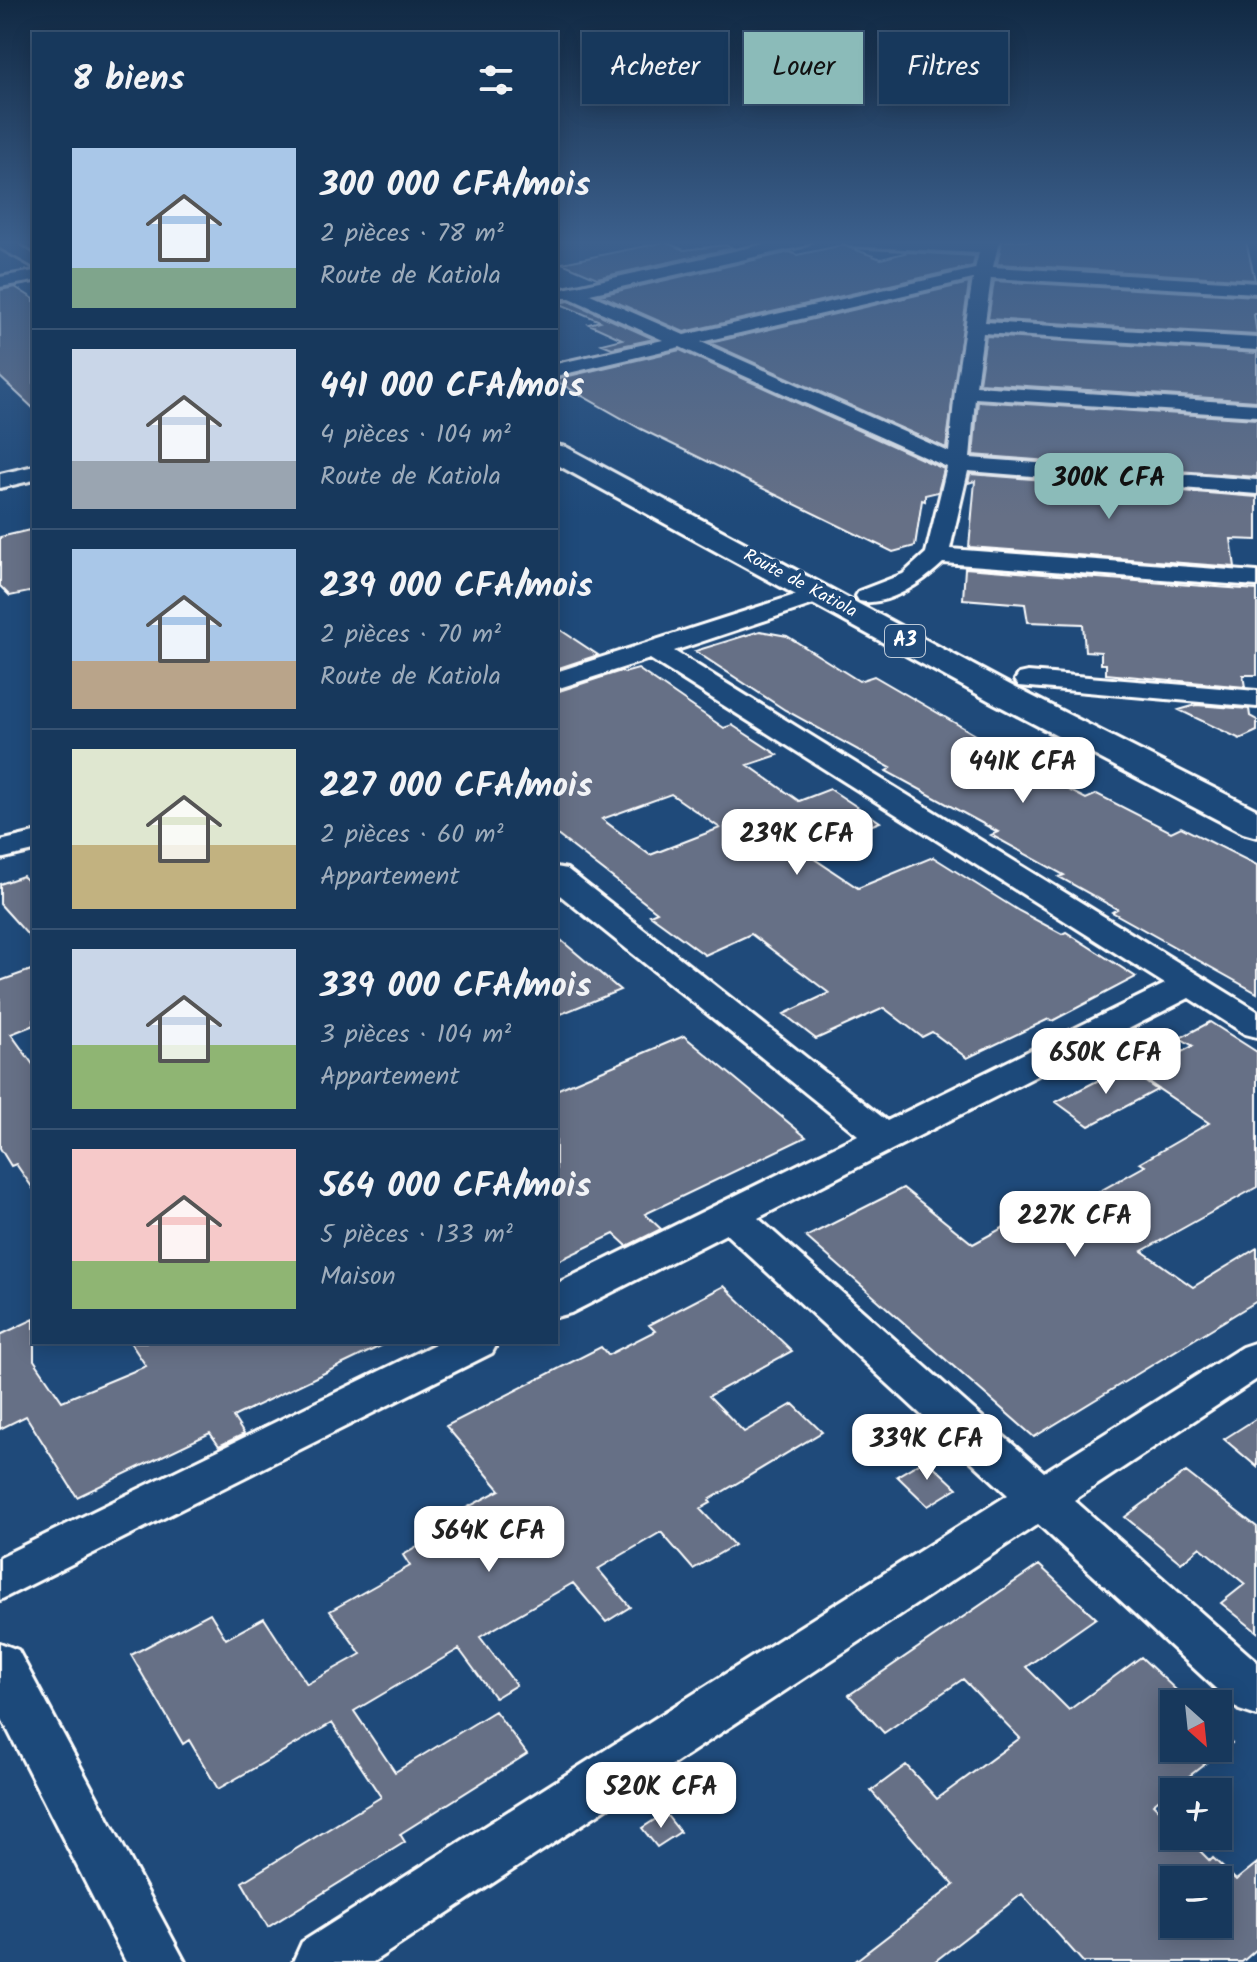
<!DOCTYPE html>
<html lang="fr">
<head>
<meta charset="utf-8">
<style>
	:root { --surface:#17385c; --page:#244365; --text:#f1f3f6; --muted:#9eacbb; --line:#365272; --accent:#8bbbb9 }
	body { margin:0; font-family:Kalam,sans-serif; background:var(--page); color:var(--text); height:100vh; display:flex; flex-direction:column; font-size:30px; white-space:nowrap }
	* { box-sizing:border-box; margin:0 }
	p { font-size:26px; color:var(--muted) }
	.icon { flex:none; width:44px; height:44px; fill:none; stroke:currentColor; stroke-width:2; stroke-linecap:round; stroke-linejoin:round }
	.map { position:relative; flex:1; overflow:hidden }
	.details { position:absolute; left:32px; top:32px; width:526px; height:1312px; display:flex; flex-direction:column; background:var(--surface); border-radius:0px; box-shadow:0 4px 20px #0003,0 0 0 2px var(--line) }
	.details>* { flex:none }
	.guide { position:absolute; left:582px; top:32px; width:554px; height:72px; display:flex; gap:16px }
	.needle { width:52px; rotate:153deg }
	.fabs { position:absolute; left:1160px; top:1690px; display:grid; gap:16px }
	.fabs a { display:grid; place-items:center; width:72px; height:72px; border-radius:0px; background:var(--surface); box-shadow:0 4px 20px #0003,0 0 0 2px var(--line); font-size:40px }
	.price { position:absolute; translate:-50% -68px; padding:0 18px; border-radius:16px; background:#fff; color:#222; font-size:26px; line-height:52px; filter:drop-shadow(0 2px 4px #0008) }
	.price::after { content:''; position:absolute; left:50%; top:48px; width:24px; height:18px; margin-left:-12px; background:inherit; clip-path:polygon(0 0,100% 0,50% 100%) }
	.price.current { background:var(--accent); color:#111 }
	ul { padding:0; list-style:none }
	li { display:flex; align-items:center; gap:24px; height:200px; padding:0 40px }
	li+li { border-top:2px solid var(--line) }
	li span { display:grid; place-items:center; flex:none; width:224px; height:160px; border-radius:0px; color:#555 }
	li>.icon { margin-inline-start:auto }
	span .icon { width:96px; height:96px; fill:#fffc; stroke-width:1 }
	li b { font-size:34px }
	h2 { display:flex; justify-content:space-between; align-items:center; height:96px; padding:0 40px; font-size:34px }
	.tag { padding:0 28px; border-radius:0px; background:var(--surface); box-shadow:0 4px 20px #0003,0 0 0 2px var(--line); font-size:28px; line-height:72px }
	.tag.current { background:var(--accent); color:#111 }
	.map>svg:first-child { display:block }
	.building { fill:#667086; stroke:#fff; stroke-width:2; fill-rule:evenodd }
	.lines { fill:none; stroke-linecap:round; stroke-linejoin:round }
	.minor-casing { stroke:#fff; stroke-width:6 }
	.highway-casing { stroke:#fff; stroke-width:6 }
	.minor { fill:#1f4a7a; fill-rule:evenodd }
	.highway { fill:#1f4a7a; fill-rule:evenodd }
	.labels { text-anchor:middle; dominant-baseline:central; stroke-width:8; stroke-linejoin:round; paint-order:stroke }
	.far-street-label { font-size:18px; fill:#fff; stroke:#1f4a7a }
	.shield { fill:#1f4a7a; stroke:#bcc9d7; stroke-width:2 }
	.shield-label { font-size:20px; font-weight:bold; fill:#fff }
</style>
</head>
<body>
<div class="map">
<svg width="1257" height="1962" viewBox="0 0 1257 1962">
	<rect width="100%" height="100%" fill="#1f4a7a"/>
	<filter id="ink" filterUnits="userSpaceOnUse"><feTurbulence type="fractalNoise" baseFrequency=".0125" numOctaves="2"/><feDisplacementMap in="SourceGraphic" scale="16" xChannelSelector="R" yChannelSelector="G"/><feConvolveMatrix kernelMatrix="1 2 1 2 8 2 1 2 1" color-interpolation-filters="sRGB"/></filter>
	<g filter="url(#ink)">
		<path class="building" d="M1002 241H1246L1255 280 997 264Z
			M665 242 684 250 725 245 733 248 597 278 562 263Z
			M843 245 881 259 908 252 975 256 973 266 684 332 600 295 790 252 797 255Z
			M994 281 1257 296V314H1254L1257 335 988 319Z
			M969 283 946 448 710 343Z
			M15 287 34 299V409L0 377V290Z
			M569 301 654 339 612 348 602 344 622 339 589 324 600 321 558 303Z
			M986 336 1257 353V401L979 383Z
			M680 350 944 469 938 492 925 495V501L922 500 915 546 893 552 641 429 556 381V379Z
			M978 401 1257 419V477L973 455Z
			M970 474 1257 497V540L1231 539 1235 567 969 547 975 481 968 483Z
			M34 529V591L10 596 0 586V537Z
			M965 568 1257 590V675H1243L1245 687 1106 674V664H1101V652L1085 651 1083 624 1028 622 1025 604 963 599Z
			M556 627 598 655 556 669Z
			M760 631 787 636 859 681 874 676 981 738 974 741 1086 799 1097 794 1171 832 1181 827 1257 865V993L1112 912 1117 909 1059 877 1064 875 991 835 998 832 886 771 891 768 785 710 695 651Z
			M638 669 724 728 732 725 778 755 748 765 799 801 830 789 880 822 804 852 858 888 933 857 1019 911 1062 934 1066 932 1136 977 1052 1021 1049 1019 967 1058 932 1032 922 1037 884 1008 816 1039 784 1014 829 993 751 934 705 955 650 915 657 912 556 834V692L621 671 624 673ZM671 794 720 828 650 855 602 819Z
			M1196 705 1249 709 1250 716 1257 720V731L1240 739 1179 710Z
			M23 876 34 888V942L0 904V884Z
			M556 936 620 990 556 1016Z
			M34 969V1025L11 1034 34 1066V1190L16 1164 11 1166 0 1148V981Z
			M1210 1022 1257 1052V1187L1142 1251 1193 1287 1257 1248V1301L1034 1437 806 1237 903 1188 973 1244 1050 1202 1062 1212 1145 1166 1140 1163 1209 1123 1138 1075 1193 1046 1180 1038Z
			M684 1036 806 1137 645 1214 661 1229 627 1246 614 1234 556 1262V1090Z
			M1124 1067 1157 1090 1089 1126 1056 1102Z
			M724 1286 792 1351 709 1396 744 1432 793 1404 822 1432 709 1500 711 1503 700 1509 734 1545 693 1569 661 1532 598 1569 630 1607 606 1622 573 1583 480 1637 516 1685 495 1698 459 1649 354 1711 395 1772 495 1711 527 1754 400 1834 405 1842 268 1927 242 1882 381 1797 332 1723 218 1789 189 1740 183 1744 131 1655 210 1613 226 1639 264 1618 307 1684 361 1654 330 1611 410 1566 403 1555 462 1522 455 1514 500 1490 446 1426 601 1347 608 1355 655 1331 649 1325Z
			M34 1319V1360L62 1401 146 1366 130 1342H389L233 1417 244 1434 219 1446 210 1433 77 1497 26 1416 0 1429V1335Z
			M1257 1418V1467L1224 1439Z
			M926 1459 957 1488 928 1506 897 1476Z
			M1186 1472 1257 1527V1632L1221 1603 1245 1584 1200 1547 1181 1563 1125 1517Z
			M1039 1565 1096 1618 1026 1667 1069 1710 1141 1657 1191 1704H1174V1748H1218V1729L1232 1743 1153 1804 1174 1825V1836H1185L1210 1861 1213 1858 1236 1880 1257 1863V1949L1242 1962H1083L1022 1894 934 1962H854L954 1885 871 1791 906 1765 937 1799 1020 1738 963 1679 884 1733 849 1695ZM1174 1880H1218V1924H1174Z
			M665 1813 680 1832 657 1847 642 1828Z"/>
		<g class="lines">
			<g class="minor-casing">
				<path id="minor" d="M0 241H13L34 255V267L0 248Z
					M779 241H811L803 246 590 294 684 335 975 269 979 253 850 246 842 241H999L993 267 1257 283V293L991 278 985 322 1257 338V350L983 333 976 386 1257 404V416L975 398 970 458 1257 480V494L968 471 950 549 1257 572V586L943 563C924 581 887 608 859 601L856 596 859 591 903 574 926 553 947 467 680 347 556 376V364L663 340 570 298H559L556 294 559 290ZM973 279 955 391 949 452 701 342Z
					M34 271V281L0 287V277Z
					M34 466V480L0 488V474Z
					M820 587 829 589 832 594 829 599 674 651 1257 1011V1037L1245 1034 1189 998 758 1218 1044 1472 1242 1347 1257 1342V1379L1074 1500 1257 1662V1716L1239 1710 1038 1524 373 1962H293L302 1942 1008 1495 726 1234 571 1313 556 1317V1284L858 1135 556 892V867L567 869 887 1121 1165 984 650 659 556 689V672Z
					M1028 672 1257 691V707L1019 686 1015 680 1019 674Z
					M34 833V851L0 859V841Z
					M439 1342H498L492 1353 0 1600V1557Z
					M0 1643 18 1650 185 1962H126L0 1715Z"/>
			</g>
			<g class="highway-casing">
				<path id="highway" d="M556 445 566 447 1014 687 1257 810V837L1243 833 990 701 556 464Z"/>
			</g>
			<use href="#minor" class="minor"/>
			<use href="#highway" class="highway"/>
		</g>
	</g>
	<linearGradient id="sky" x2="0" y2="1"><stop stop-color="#112943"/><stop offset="0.47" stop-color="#3c608d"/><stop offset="1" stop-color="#3c608d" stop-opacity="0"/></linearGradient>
	<rect width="1257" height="516" fill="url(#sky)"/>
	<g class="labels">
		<g class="far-street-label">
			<text transform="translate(800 584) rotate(28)">Route de Katiola</text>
		</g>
		<rect class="shield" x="885" y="625" width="40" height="32" rx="6"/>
		<g class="shield-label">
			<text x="905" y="641">A3</text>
		</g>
	</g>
</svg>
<div class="fabs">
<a><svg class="needle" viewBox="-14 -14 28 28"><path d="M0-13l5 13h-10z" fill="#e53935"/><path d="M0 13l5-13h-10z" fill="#9eacbb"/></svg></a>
<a>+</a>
<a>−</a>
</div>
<b class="price current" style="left:1109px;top:521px">300K CFA</b>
<b class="price" style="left:1023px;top:805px">441K CFA</b>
<b class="price" style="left:797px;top:877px">239K CFA</b>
<b class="price" style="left:1106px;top:1096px">650K CFA</b>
<b class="price" style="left:1075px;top:1259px">227K CFA</b>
<b class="price" style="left:927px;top:1482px">339K CFA</b>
<b class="price" style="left:489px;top:1574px">564K CFA</b>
<b class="price" style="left:661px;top:1830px">520K CFA</b>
<div class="guide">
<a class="tag">Acheter</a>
<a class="tag current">Louer</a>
<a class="tag">Filtres</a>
</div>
<section class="details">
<h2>8 biens<svg class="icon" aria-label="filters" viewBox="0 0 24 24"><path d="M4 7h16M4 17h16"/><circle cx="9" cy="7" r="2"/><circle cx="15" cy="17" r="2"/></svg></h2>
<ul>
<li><span style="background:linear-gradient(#a9c7e8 75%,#7fa58c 0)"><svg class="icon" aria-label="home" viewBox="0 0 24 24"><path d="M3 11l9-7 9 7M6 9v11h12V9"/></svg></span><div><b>300 000 CFA/mois</b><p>2 pièces · 78 m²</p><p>Route de Katiola</p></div></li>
<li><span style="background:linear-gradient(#c9d6e8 70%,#9aa5b1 0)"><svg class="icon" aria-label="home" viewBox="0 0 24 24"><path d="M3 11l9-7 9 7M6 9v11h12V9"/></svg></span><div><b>441 000 CFA/mois</b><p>4 pièces · 104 m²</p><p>Route de Katiola</p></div></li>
<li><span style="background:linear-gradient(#a9c7e8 70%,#b9a48a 0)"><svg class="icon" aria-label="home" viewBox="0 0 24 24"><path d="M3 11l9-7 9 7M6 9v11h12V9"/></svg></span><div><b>239 000 CFA/mois</b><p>2 pièces · 70 m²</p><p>Route de Katiola</p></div></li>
<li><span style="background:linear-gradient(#dfe7d0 60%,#c2b280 0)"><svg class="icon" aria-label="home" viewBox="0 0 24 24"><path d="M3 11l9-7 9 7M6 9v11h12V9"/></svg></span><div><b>227 000 CFA/mois</b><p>2 pièces · 60 m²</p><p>Appartement</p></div></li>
<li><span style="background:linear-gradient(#c9d6e8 60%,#8fb573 0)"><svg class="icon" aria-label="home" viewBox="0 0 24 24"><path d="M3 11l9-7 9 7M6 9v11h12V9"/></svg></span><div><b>339 000 CFA/mois</b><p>3 pièces · 104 m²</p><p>Appartement</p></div></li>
<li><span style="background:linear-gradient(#f6c9c9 70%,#8fb573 0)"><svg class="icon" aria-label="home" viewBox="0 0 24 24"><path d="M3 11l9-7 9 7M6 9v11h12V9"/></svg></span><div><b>564 000 CFA/mois</b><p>5 pièces · 133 m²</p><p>Maison</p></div></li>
</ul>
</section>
</div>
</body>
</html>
